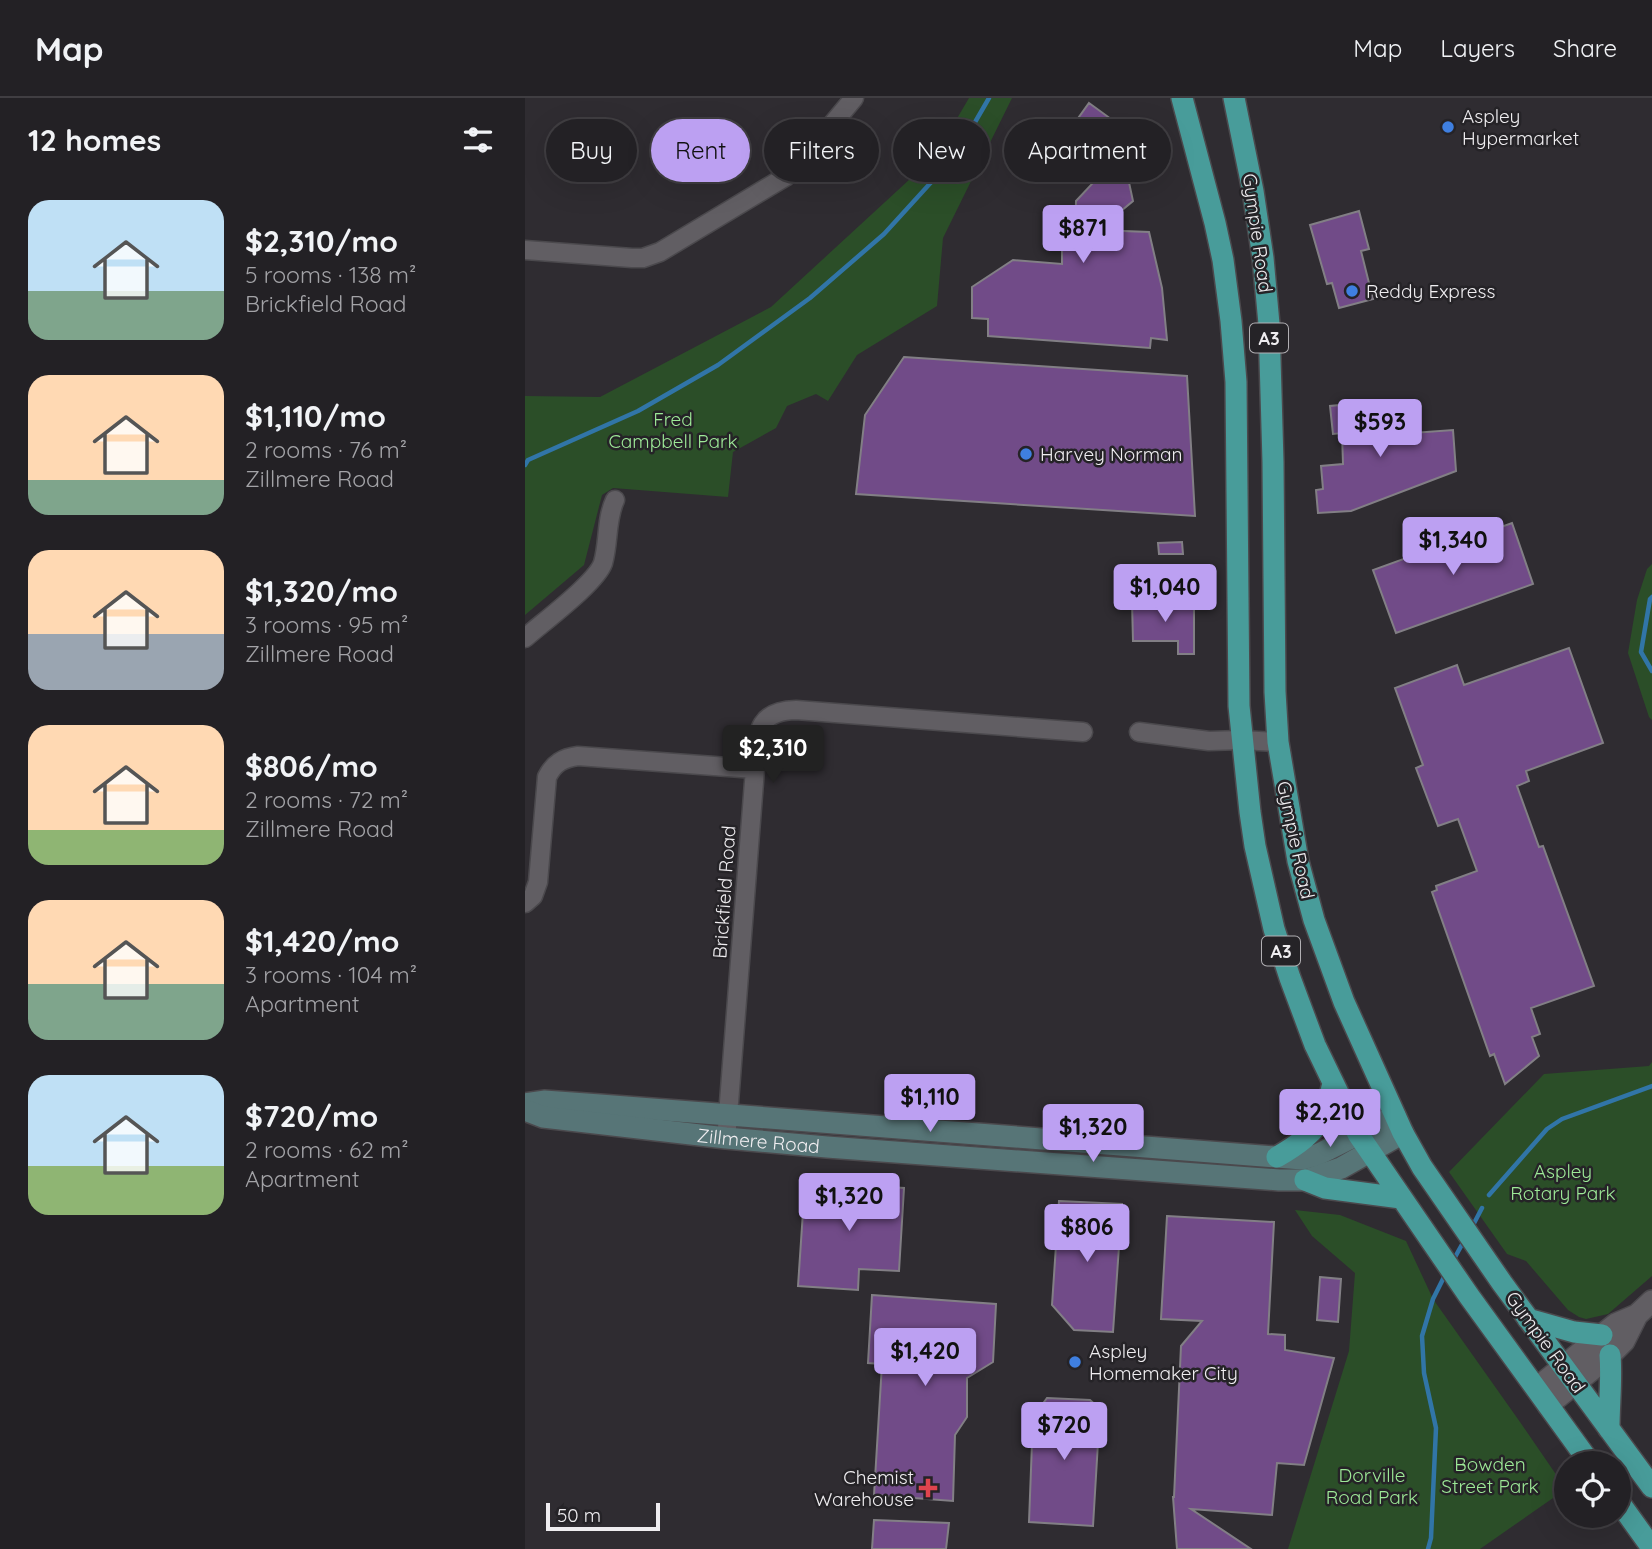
<!DOCTYPE html>
<html lang="en">
<head>
<meta charset="utf-8">
<style>
	:root { --surface:#232125; --page:#2f2e32; --text:#f1f3f6; --muted:#a3a3a7; --line:#403e42; --accent:#bca0f2 }
	body { margin:0; font-family:Quicksand,sans-serif; background:var(--page); color:var(--text); height:100vh; display:flex; flex-direction:column; font-size:26px; white-space:nowrap }
	* { box-sizing:border-box; margin:0 }
	p { font-size:23px; color:var(--muted) }
	.icon { flex:none; width:38px; height:38px; fill:none; stroke:currentColor; stroke-width:2; stroke-linecap:round; stroke-linejoin:round }
	.map { position:relative; flex:1; overflow:hidden }
	.details { display:flex; flex-direction:column; background:var(--surface); width:525px }
	.details>* { flex:none }
	.top-card { position:absolute; left:21px; top:21px; width:665px; height:63px; display:flex; gap:14px }
	.tools { position:absolute; left:1029px; top:1353px; display:grid; gap:14px }
	.tools a { display:grid; place-items:center; width:77px; height:77px; border-radius:50%; background:var(--surface); box-shadow:0 7px 28px #0002,0 0 0 2px var(--line); font-size:35px }
	.scale { position:absolute; left:21px; bottom:18px; width:114px; box-sizing:border-box; padding-left:7px; border:4px solid #efedf0; border-top:0; font-size:19px; line-height:24px; white-space:nowrap; color:#efedf0; -webkit-text-stroke:5px #252327; paint-order:stroke }
	.price { position:absolute; translate:-50% -60px; padding:0 16px; border-radius:7px; background:var(--accent); color:#111; font-size:23px; line-height:46px; filter:drop-shadow(0 2px 4px #0008) }
	.price::after { content:''; position:absolute; left:50%; top:42px; width:21px; height:16px; margin-left:-10px; background:inherit; clip-path:polygon(0 0,100% 0,50% 100%) }
	.price.active { background:#222; color:#fff }
	ul { padding:0; list-style:none }
	li { display:flex; align-items:center; gap:21px; height:175px; padding:0 28px }
	li span { display:grid; place-items:center; flex:none; width:196px; height:140px; border-radius:21px; color:#555 }
	li>.icon { margin-inline-start:auto }
	span .icon { width:84px; height:84px; fill:#fffc; stroke-width:1 }
	li b { font-size:30px }
	h2 { display:flex; justify-content:space-between; align-items:center; height:84px; padding:0 28px; font-size:30px }
	.tag { padding:0 24px; border-radius:32px; background:var(--surface); box-shadow:0 7px 28px #0002,0 0 0 2px var(--line); font-size:24px; line-height:63px }
	.tag.active { background:var(--accent); color:#111 }
	header { display:flex; align-items:center; gap:42px; box-sizing:border-box; height:98px; padding:0 35px; background:var(--surface); border-bottom:2px solid var(--line) }
	header strong { font-size:33px }
	nav { display:flex; gap:38px; margin-inline-start:auto; font-size:24px }
	main { display:flex; flex:1; min-height:0 }
	.map>svg:first-child { display:block }
	.green { fill:#2b4e28 }
	.lines { fill:none; stroke-linecap:round; stroke-linejoin:round }
	.stream { stroke:#3175a7; stroke-width:4.5 }
	.building { fill:#714b88; stroke:#827f85; stroke-width:2 }
	.minor-casing { stroke:#4b494d; stroke-width:21 }
	.tertiary-casing { stroke:#4b494d; stroke-width:24 }
	.secondary-casing { stroke:#4b494d; stroke-width:24 }
	.trunk-casing { stroke:#4b494d; stroke-width:24 }
	.minor { stroke:#615e63; stroke-width:18 }
	.tertiary { stroke:#615e63; stroke-width:21 }
	.secondary { stroke:#577577; stroke-width:21 }
	.trunk { stroke:#489c9a; stroke-width:21 }
	.shop-dot { fill:#3f7fe0; stroke:#252327; stroke-width:2.5 }
	.health-dot { fill:#e0444e; stroke:#252327; stroke-width:2.5 }
	.labels { text-anchor:middle; dominant-baseline:central; stroke-width:5; stroke-linejoin:round; paint-order:stroke }
	.shield { fill:#252327; stroke:#b2b0b4; stroke-width:2 }
	.shield-label { font-size:18px; font-weight:bold; fill:#efedf0 }
	.poi-label { font-size:19px; fill:#efedf0; stroke:#252327; text-anchor:start }
	.street-label { font-size:19px; fill:#efedf0; stroke:#252327 }
	.park-label { font-size:19px; fill:#9de997; stroke:#252327 }
</style>
</head>
<body>
<header>
<strong>Map</strong>
<nav><a>Map</a><a>Layers</a><a>Share</a></nav>
</header>
<main>
<section class="details">
<h2>12 homes<svg class="icon" aria-label="filters" viewBox="0 0 24 24"><path d="M4 7h16M4 17h16"/><circle cx="9" cy="7" r="2"/><circle cx="15" cy="17" r="2"/></svg></h2>
<ul>
<li><span style="background:linear-gradient(#bfe0f5 65%,#7fa58c 0)"><svg class="icon" aria-label="home" viewBox="0 0 24 24"><path d="M3 11l9-7 9 7M6 9v11h12V9"/></svg></span><div><b>$2,310/mo</b><p>5 rooms · 138 m²</p><p>Brickfield Road</p></div></li>
<li><span style="background:linear-gradient(#ffd9b3 75%,#7fa58c 0)"><svg class="icon" aria-label="home" viewBox="0 0 24 24"><path d="M3 11l9-7 9 7M6 9v11h12V9"/></svg></span><div><b>$1,110/mo</b><p>2 rooms · 76 m²</p><p>Zillmere Road</p></div></li>
<li><span style="background:linear-gradient(#ffd9b3 60%,#9aa5b1 0)"><svg class="icon" aria-label="home" viewBox="0 0 24 24"><path d="M3 11l9-7 9 7M6 9v11h12V9"/></svg></span><div><b>$1,320/mo</b><p>3 rooms · 95 m²</p><p>Zillmere Road</p></div></li>
<li><span style="background:linear-gradient(#ffd9b3 75%,#8fb573 0)"><svg class="icon" aria-label="home" viewBox="0 0 24 24"><path d="M3 11l9-7 9 7M6 9v11h12V9"/></svg></span><div><b>$806/mo</b><p>2 rooms · 72 m²</p><p>Zillmere Road</p></div></li>
<li><span style="background:linear-gradient(#ffd9b3 60%,#7fa58c 0)"><svg class="icon" aria-label="home" viewBox="0 0 24 24"><path d="M3 11l9-7 9 7M6 9v11h12V9"/></svg></span><div><b>$1,420/mo</b><p>3 rooms · 104 m²</p><p>Apartment</p></div></li>
<li><span style="background:linear-gradient(#bfe0f5 65%,#8fb573 0)"><svg class="icon" aria-label="home" viewBox="0 0 24 24"><path d="M3 11l9-7 9 7M6 9v11h12V9"/></svg></span><div><b>$720/mo</b><p>2 rooms · 62 m²</p><p>Apartment</p></div></li>
</ul>
</section>
<div class="map">
<svg width="1127" height="1451" viewBox="0 0 1127 1451">
	<rect width="100%" height="100%" fill="#2f2c31"/>
	<path class="green" d="M444 0H487L418 140 412 208 332 257 303 303 291 296 262 308 251 330 208 354 203 399 88 390 77 397 59 467 0 517V298L75 299 246 209 410 58Z
		M1127 466V622L1124 619 1103 555 1112 502 1122 471Z
		M1127 964V1178L1083 1216 1061 1221 1054 1219 1043 1212 1001 1163 982 1156 924 1074 1019 976 1124 968Z
		M770 1112 815 1117 881 1143 908 1201 995 1324 1041 1391 955 1451H763L824 1253 830 1175 787 1138Z"/>
	<g class="lines">
		<path class="stream" d="M0 367 3 362 113 313 193 267 285 200 359 136 431 57 464 0
			M1127 499 1125 501 1116 554 1127 573
			M964 1097 1022 1031 1037 1021 1127 988
			M946 1131 957 1110
			M929 1161 940 1141
			M903 1451 906 1440 911 1330 899 1275 897 1238 908 1201 921 1175"/>
	</g>
	<path class="building" d="M564 5 586 21 588 31 574 51 602 75 608 103 573 132 624 134 637 190 642 242 626 240 625 250 463 238V221L447 220V189L488 162 537 166V146L550 147 551 103 567 86 526 58Z
		M834 113 844 151 836 153 848 201 814 210 807 185 802 186 785 127Z
		M379 259 662 278 670 418 331 396 340 317Z
		M857 303 860 337 928 332 931 373 826 413 793 415 791 392 798 391 796 368 818 366 817 335 808 336 805 308Z
		M987 425 1008 486 871 535 848 472 953 434 954 437Z
		M657 444 658 456H634L633 445Z
		M607 504H635V506H669V556H653V543H608Z
		M1044 550 1078 645 1001 673 1004 683 992 688 1014 749 1018 748 1069 888 1006 910 1015 936 1007 939 1014 958 980 986 969 956 965 958 907 794 912 792 911 788 952 773 933 721 913 728 891 670 898 667 870 590 932 567 939 587Z
		M280 1084 379 1090 374 1173 334 1171 333 1192 273 1188Z
		M534 1103 597 1106 588 1234 549 1232 527 1207Z
		M642 1118 749 1124 743 1236 760 1237V1252L809 1260 779 1367 752 1365 747 1417 666 1411 726 1451H652L648 1399H649L656 1248 677 1223 636 1221Z
		M795 1179 816 1181 813 1224 792 1222Z
		M347 1197 471 1206 468 1264 442 1280V1319L430 1337 428 1403 349 1397 357 1266 343 1265Z
		M522 1300 565 1302 575 1311 568 1428 504 1424 508 1319Z
		M349 1422 424 1425 421 1451H347Z"/>
	<g class="lines">
		<g class="minor-casing">
			<path id="minor" d="M0 152 107 160H118L135 154 260 79 271 70 329 0
				M0 540C18 524 71 485 78 465 84 444 81 421 90 402
				M614 634 684 643 716 642 753 644
				M0 805 8 798 13 784 22 679C29 665 38 660 53 658L230 671
				M202 1030 230 671C233 638 229 613 271 612L558 634"/>
		</g>
		<g class="tertiary-casing">
			<path id="tertiary" d="M1012 1290 1077 1237 1091 1226 1112 1217 1127 1203
				M1023 1307 1085 1257 1099 1243 1112 1217"/>
		</g>
		<g class="secondary-casing">
			<g id="secondary">
				<path d="M0 1006 19 1003 75 1007 777 1061 792 1057 870 1018"/>
				<path id="s1" d="M0 1012 18 1019 201 1040 302 1049 754 1082H780L796 1077 816 1070 878 1035"/>
			</g>
		</g>
		<g class="trunk-casing">
			<path id="trunk" d="M657 0 690 125 698 162 706 223 711 284 714 608 725 714 730 748 749 831 765 880 790 947 833 1036 944 1198 1065 1365
				M709 0 728 93 738 160 744 226 748 364 750 594 753 644 773 763 789 822 819 904 878 1035 897 1069 977 1185 1127 1389
				M752 1059C771 1048 791 1035 800 1013 804 1005 805 995 808 986
				M780 1082 800 1090 876 1100
				M1003 1221 1049 1234 1077 1237
				M1084 1331C1084 1306 1087 1281 1085 1257
				M1094 1404 1127 1450"/>
		</g>
		<use href="#minor" class="minor"/>
		<use href="#tertiary" class="tertiary"/>
		<use href="#secondary" class="secondary"/>
		<use href="#trunk" class="trunk"/>
	</g>
	<g class="shop-dot">
		<circle cx="923" cy="29" r="7"/>
		<circle cx="827" cy="193" r="7"/>
		<circle cx="501" cy="356" r="7"/>
		<circle cx="550" cy="1264" r="7"/>
	</g>
	<path class="health-dot" d="M399.5 1379.5h7v7h7v7h-7v7h-7v-7h-7v-7h7z"/>
	<g class="labels">
		<g class="shield">
			<rect x="725" y="225.5" width="38" height="29" rx="5"/>
			<rect x="737" y="838.5" width="38" height="29" rx="5"/>
		</g>
		<g class="shield-label">
			<text x="744" y="240">A3</text>
			<text x="756" y="853">A3</text>
		</g>
		<g class="poi-label">
			<text x="937" y="18">Aspley<tspan x="937" dy="22">Hypermarket</tspan></text>
			<text x="841" y="193">Reddy Express</text>
			<text x="515" y="356">Harvey Norman</text>
			<text x="564" y="1253">Aspley<tspan x="564" dy="22">Homemaker City</tspan></text>
			<text x="389" y="1379" text-anchor="end">Chemist<tspan x="389" dy="22">Warehouse</tspan></text>
		</g>
		<g class="street-label">
			<text transform="translate(733 135) rotate(82)">Gympie Road</text>
			<text transform="translate(771 742) rotate(78)">Gympie Road</text>
			<text transform="translate(199 794) rotate(-86)">Brickfield Road</text>
			<text stroke="none"><textPath href="#s1" startOffset="236">Zillmere Road</textPath></text>
			<text transform="translate(1021 1244) rotate(54)">Gympie Road</text>
		</g>
		<g class="park-label">
			<text x="148" y="321">Fred<tspan x="148" dy="22">Campbell Park</tspan></text>
			<text x="1038" y="1073">Aspley<tspan x="1038" dy="22">Rotary Park</tspan></text>
			<text x="965" y="1366">Bowden<tspan x="965" dy="22">Street Park</tspan></text>
			<text x="847" y="1377">Dorville<tspan x="847" dy="22">Road Park</tspan></text>
		</g>
	</g>
</svg>
<div class="tools">
<a><svg class="icon" aria-label="locate" viewBox="0 0 24 24"><circle cx="12" cy="12" r="6"/><path d="M12 2v4M12 18v4M2 12h4M18 12h4"/></svg></a>
</div>
<div class="scale">50 m</div>
<b class="price" style="left:558px;top:167px">$871</b>
<b class="price" style="left:855px;top:361px">$593</b>
<b class="price" style="left:928px;top:479px">$1,340</b>
<b class="price" style="left:640px;top:526px">$1,040</b>
<b class="price active" style="left:248px;top:687px">$2,310</b>
<b class="price" style="left:405px;top:1036px">$1,110</b>
<b class="price" style="left:805px;top:1051px">$2,210</b>
<b class="price" style="left:568px;top:1066px">$1,320</b>
<b class="price" style="left:324px;top:1135px">$1,320</b>
<b class="price" style="left:562px;top:1166px">$806</b>
<b class="price" style="left:400px;top:1290px">$1,420</b>
<b class="price" style="left:539px;top:1364px">$720</b>
<div class="top-card">
<a class="tag">Buy</a>
<a class="tag active">Rent</a>
<a class="tag">Filters</a>
<a class="tag">New</a>
<a class="tag">Apartment</a>
</div>
</div>
</main>
</body>
</html>
